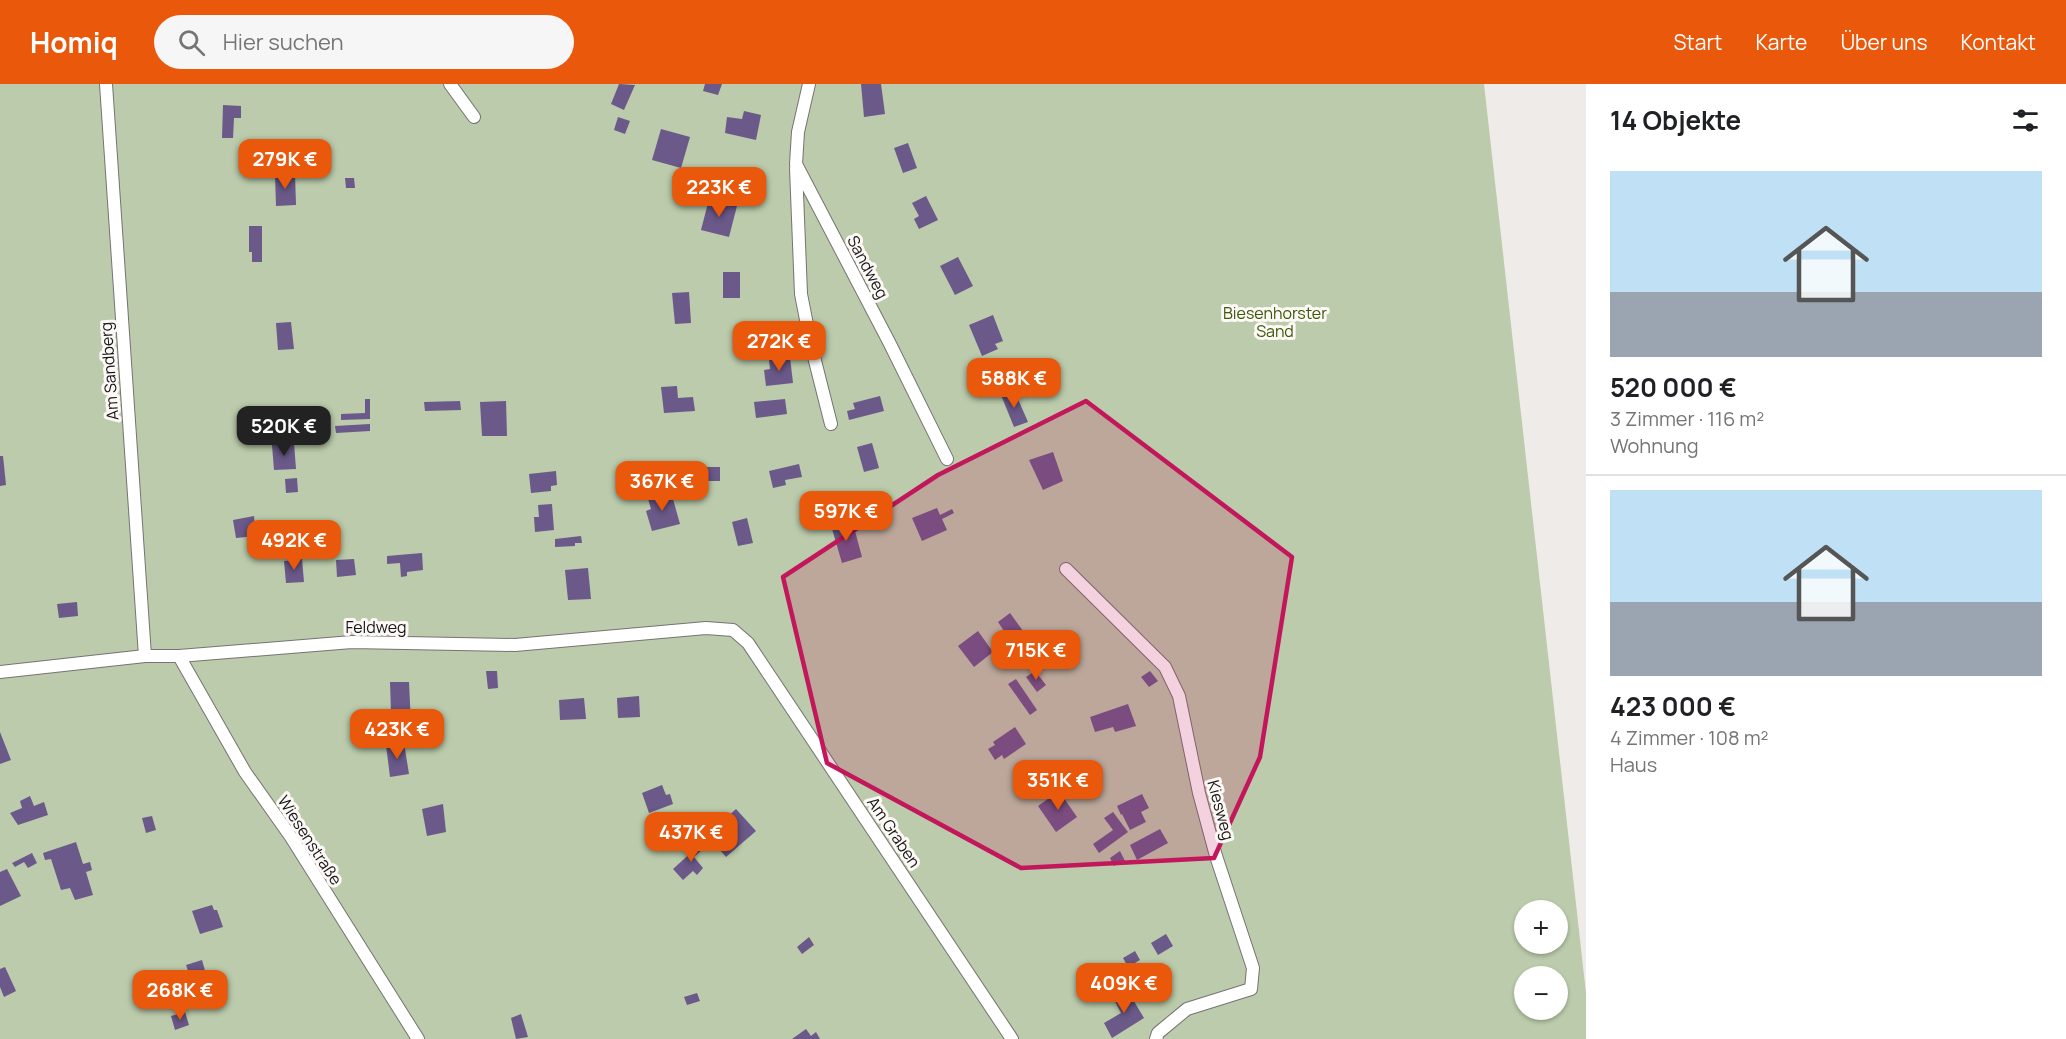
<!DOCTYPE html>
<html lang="de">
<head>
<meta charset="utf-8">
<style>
	:root { --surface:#fff; --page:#f6f6f6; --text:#202124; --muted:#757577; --line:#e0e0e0; --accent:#ea580c }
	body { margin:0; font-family:Manrope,sans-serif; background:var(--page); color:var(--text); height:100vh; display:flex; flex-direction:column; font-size:22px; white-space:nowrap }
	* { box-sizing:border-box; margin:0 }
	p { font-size:20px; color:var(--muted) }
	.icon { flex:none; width:33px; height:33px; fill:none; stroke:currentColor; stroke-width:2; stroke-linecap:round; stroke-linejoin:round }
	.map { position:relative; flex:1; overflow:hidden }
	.side { display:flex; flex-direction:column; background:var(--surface); width:480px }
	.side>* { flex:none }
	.fabs { position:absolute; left:1514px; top:816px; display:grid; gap:12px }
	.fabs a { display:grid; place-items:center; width:54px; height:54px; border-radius:50%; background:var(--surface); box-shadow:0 2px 4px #0004; font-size:30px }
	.price { position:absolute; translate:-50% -51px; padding:0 14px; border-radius:12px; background:var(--accent); color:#fff; font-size:20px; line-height:39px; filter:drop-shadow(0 2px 3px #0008) }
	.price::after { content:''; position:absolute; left:50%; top:36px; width:18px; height:14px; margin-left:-9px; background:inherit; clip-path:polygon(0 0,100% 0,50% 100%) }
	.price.selected { background:#222; color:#fff }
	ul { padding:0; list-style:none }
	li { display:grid; align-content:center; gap:12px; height:318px; padding:0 24px }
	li+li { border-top:2px solid var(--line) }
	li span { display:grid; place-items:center; height:186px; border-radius:0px; color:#555 }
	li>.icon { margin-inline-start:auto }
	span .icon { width:108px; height:108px; fill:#fffc; stroke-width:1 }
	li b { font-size:26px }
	h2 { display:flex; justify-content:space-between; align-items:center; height:72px; padding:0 24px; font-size:26px }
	header { display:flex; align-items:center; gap:36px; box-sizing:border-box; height:84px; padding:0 30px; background:var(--accent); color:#fff }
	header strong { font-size:28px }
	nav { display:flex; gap:33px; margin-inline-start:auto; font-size:21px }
	.search { width:420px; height:54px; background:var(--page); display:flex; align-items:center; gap:15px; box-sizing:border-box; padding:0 21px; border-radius:33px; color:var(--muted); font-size:22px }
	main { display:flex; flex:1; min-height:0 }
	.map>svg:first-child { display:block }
	.green { fill:#bbcbab; fill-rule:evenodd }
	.building { fill:#6a5989 }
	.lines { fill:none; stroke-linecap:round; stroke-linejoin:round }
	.lane-casing { stroke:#767372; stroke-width:14 }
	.lane { stroke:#fff; stroke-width:12 }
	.marked { fill:#c2185b; fill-opacity:0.2; stroke:#c2185b; stroke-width:4.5; stroke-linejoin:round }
	.labels { text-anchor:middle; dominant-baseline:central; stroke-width:6; stroke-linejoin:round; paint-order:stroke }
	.street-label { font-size:16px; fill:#171616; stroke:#fcf8f6 }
	.park-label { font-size:16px; fill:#3b5807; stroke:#fcf8f6 }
</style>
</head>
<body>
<header>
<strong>Homiq</strong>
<div class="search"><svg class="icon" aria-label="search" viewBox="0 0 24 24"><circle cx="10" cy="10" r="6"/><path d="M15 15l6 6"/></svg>Hier suchen</div>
<nav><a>Start</a><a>Karte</a><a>Über uns</a><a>Kontakt</a></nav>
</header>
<main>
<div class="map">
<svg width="1586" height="955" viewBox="0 0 1586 955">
	<rect width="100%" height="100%" fill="#eeebe9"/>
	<path class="green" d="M0 0H1484L1586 909V955H0ZM1524 826H1557V860H1524ZM1524 892H1557V926H1524Z"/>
	<path class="building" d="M619 0 635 1 624 26 611 20Z
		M705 0H722L718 11 703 7Z
		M861 0H881L885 30 864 33Z
		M223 21 241 22V34H234L233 54H222Z
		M744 27 761 31 756 56 725 49 727 33 742 35Z
		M618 33 630 37 625 50 614 46Z
		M661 45 690 53 681 84 652 76Z
		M908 59 917 84 903 89 894 64Z
		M275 90H295L296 121 276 122Z
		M345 94H354L355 104H346Z
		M926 112 938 136 919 145 914 135 919 132 912 119Z
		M709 115 737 122 729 153 701 146Z
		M249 142H262V178H252V168H249Z
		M958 173 973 202 955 211 940 182Z
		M723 188H740V214H723Z
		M689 208 691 239 675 240 672 209Z
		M993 231 1003 257 995 260 998 265 982 272 969 241Z
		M291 238 294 265 278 266 276 239Z
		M790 273 793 299 766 302 764 286 770 285 769 276Z
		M677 302 678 314 693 313 695 327 664 329 661 303Z
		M1014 306 1028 338 1014 343 1001 311Z
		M880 312 884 327 849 336 847 327 855 325 853 319Z
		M365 315H370V335L341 336V330L365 329Z
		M785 315 787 330 756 334 754 318Z
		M460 317 461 326 425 327 424 318Z
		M506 317 507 352H482L480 318Z
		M370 340V347L336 349 335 342Z
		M294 359 296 385 274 386 272 361Z
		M872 359 879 384 864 388 857 363Z
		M1053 368 1063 397 1043 406 1029 376Z
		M0 372H3L6 401 0 402Z
		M799 380 802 393 785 396 786 401 773 404 769 387Z
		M706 383H720V397H707Z
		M556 387 557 401 551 402V407L531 409 529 390Z
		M297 394 298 408 286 409 285 395Z
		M671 408 680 440 652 447 646 427 651 425 648 415Z
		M552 420 554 446 535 448 534 433H539L538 421Z
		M937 424 940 431 952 425 954 429 942 435 947 446 922 457 912 434Z
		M254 432 256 452 236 454 233 436Z
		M747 434 753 459 738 462 732 438Z
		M843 434 848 449 855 447 862 473 842 479 830 438Z
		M581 452 582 459H575V462L555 463V455Z
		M422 469 423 486 407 488V492L401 493 400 479 387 480V472Z
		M302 475 304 498 286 499 284 477Z
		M354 475 356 491 337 493 336 476Z
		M588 484 591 515 568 516 565 486Z
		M77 518 78 532 59 534 57 520Z
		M1010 529 1026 551 1021 554 1026 561 1012 570 1005 560 1010 556 998 538Z
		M978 547 993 568 974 583 958 562Z
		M486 587H497L498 604 488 605Z
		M1035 587 1046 601 1037 608 1026 593Z
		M1150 587 1158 597 1149 603 1141 593Z
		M1016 595 1037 626 1030 631 1008 600Z
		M390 598H409L411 641 397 642V628H391Z
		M639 612 640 633 618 634 617 614Z
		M584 614 586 635 560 636 559 616Z
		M1128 620 1136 642 1115 648 1113 643 1095 648 1090 633Z
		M1015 643 1026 660 1004 675 1002 671 995 676 988 665 995 661 993 658Z
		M0 648 11 676 0 680Z
		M404 659 409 690 390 693 386 661Z
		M662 701 666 711 670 710 673 720 649 729 642 709Z
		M1059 707 1077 733 1056 748 1038 722Z
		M1142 710 1149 724 1141 728 1146 738 1130 746 1122 730 1121 731 1117 722Z
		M30 712 34 722 44 718 48 731 18 741 10 729 22 724 20 717Z
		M443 720 446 748 427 752 422 725Z
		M736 725 756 747 726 773 707 751Z
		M1113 728 1128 748 1099 769 1093 760 1113 746 1104 734Z
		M152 732 156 746 146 749 142 734Z
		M1160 745 1168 759 1137 776 1130 761Z
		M706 755 710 759 694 773 703 784 697 791 693 787 683 796 673 785Z
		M76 758 83 780 90 778 92 786 86 788 93 811 75 816 70 804 61 806 51 775 45 776 43 769Z
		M1120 767 1125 777 1114 782 1110 774Z
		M32 769 37 779 28 784 24 778 15 783 12 779Z
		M7 785 21 812 0 822V788Z
		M212 821 214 826H217L223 843 200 850 192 827Z
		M1166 850 1173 862 1158 871 1151 859Z
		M809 853 814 861 802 870 797 863Z
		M1135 867 1140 876 1128 883 1123 874Z
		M202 876 211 907 196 911 186 881Z
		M5 883 16 907 4 913 0 903V885Z
		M1126 904 1144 934 1112 954 1104 939 1121 929 1112 912Z
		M697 909 700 917 687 921 684 913Z
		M185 928 189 941 175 946 171 932Z
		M521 930 528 953 516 955 511 934Z
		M806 945 811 952 816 948 820 955H792Z"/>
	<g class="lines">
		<g class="lane-casing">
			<path id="lane" d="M106 0 145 572
				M450 0 474 33
				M809 0 798 48 796 80 889 258 947 375
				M796 84 801 210 811 261 831 340
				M1066 485 1165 583 1179 612 1199 709 1216 772 1253 884 1251 905 1187 925 1158 949 1156 955
				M179 572 245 688 291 753 418 955
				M0 588 145 572H179L352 558 515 561 706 544 733 546 748 559 1012 955"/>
		</g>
		<use href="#lane" class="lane"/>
	</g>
	<path class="marked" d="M1086 317 1292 473 1260 673 1214 774 1021 784 827 679 783 493 938 391Z"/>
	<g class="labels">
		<g class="street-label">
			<text transform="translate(868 183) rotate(62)">Sandweg</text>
			<text transform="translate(109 287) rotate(-94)">Am Sandberg</text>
			<text x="376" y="543">Feldweg</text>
			<text transform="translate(1221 726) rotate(75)">Kiesweg</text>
			<text transform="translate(894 748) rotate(56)">Am Graben</text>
			<text transform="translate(310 756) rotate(57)">Wiesenstraße</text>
		</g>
		<g class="park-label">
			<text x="1275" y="229">Biesenhorster<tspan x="1275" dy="18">Sand</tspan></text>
		</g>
	</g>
</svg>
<div class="fabs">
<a>+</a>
<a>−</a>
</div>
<b class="price" style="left:285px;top:106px">279K €</b>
<b class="price" style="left:719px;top:134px">223K €</b>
<b class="price" style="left:779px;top:288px">272K €</b>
<b class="price" style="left:1014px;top:325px">588K €</b>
<b class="price selected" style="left:284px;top:373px">520K €</b>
<b class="price" style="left:662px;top:428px">367K €</b>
<b class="price" style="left:846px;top:458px">597K €</b>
<b class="price" style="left:294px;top:487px">492K €</b>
<b class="price" style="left:1036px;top:597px">715K €</b>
<b class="price" style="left:397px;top:676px">423K €</b>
<b class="price" style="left:1058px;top:727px">351K €</b>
<b class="price" style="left:691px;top:779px">437K €</b>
<b class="price" style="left:1124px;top:930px">409K €</b>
<b class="price" style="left:180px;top:937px">268K €</b>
</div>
<section class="side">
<h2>14 Objekte<svg class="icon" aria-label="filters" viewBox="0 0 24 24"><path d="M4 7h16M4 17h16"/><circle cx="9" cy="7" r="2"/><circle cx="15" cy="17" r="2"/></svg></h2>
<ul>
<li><span style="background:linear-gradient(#bfe0f5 65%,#9aa5b1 0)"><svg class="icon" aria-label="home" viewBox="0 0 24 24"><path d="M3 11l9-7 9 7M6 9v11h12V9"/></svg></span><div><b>520 000 €</b><p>3 Zimmer · 116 m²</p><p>Wohnung</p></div></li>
<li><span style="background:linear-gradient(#bfe0f5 60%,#9aa5b1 0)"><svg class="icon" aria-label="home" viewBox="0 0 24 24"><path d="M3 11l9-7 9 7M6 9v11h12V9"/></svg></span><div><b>423 000 €</b><p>4 Zimmer · 108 m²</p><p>Haus</p></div></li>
</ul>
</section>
</main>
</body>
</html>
